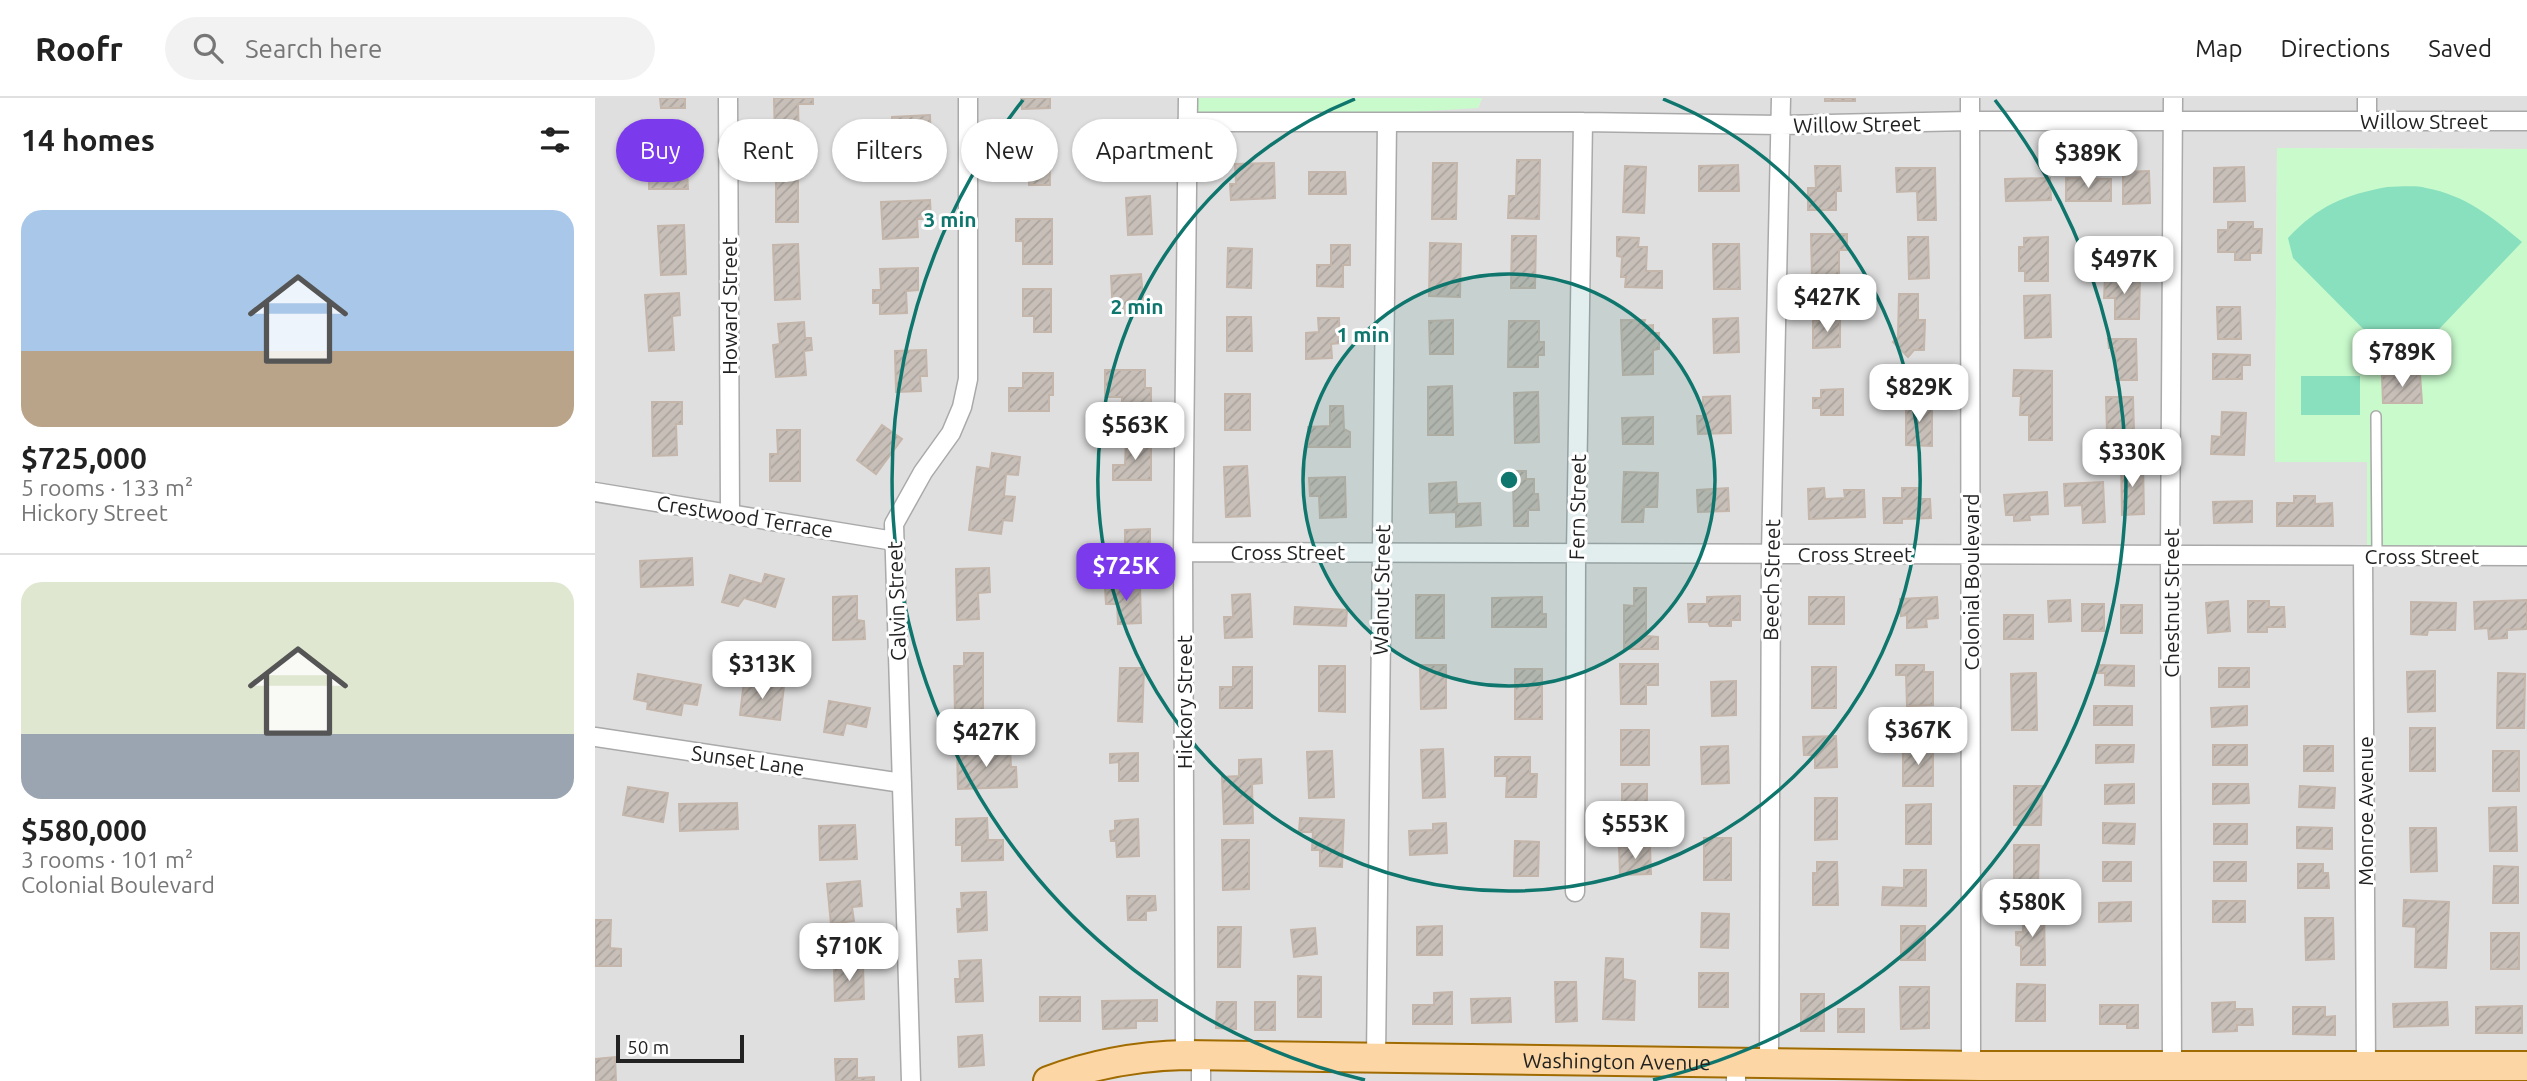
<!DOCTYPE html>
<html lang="en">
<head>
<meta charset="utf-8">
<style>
	:root { --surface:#fff; --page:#f2f2f2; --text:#222; --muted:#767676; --line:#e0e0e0; --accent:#7c3aed }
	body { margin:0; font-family:Ubuntu,sans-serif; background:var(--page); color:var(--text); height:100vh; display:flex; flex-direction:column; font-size:26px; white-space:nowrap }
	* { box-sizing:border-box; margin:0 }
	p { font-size:23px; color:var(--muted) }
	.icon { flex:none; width:38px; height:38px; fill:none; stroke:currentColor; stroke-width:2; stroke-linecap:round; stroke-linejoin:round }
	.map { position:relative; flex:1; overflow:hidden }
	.details { display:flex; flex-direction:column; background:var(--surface); width:595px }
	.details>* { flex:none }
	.banner { position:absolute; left:21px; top:21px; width:665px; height:63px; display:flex; gap:14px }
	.scale { position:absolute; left:21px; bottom:18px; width:128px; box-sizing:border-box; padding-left:7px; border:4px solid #222; border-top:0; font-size:19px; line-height:24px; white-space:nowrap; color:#222; -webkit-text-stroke:5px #fff; paint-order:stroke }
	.price { position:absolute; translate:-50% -60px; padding:0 16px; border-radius:14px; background:#fff; color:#222; font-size:23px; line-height:46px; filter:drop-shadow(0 2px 4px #0008) }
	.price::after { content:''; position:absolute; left:50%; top:42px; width:21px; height:16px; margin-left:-10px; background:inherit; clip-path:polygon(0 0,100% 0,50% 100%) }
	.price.active { background:var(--accent); color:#fff }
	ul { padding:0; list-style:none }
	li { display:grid; align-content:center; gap:14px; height:371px; padding:0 21px }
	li+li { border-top:2px solid var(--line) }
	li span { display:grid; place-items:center; height:217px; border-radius:21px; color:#555 }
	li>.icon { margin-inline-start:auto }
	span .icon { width:126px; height:126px; fill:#fffc; stroke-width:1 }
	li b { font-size:30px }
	h2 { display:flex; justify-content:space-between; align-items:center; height:84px; padding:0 21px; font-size:30px }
	.tag { padding:0 24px; border-radius:32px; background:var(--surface); box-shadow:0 2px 5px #0004; font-size:24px; line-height:63px }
	.tag.active { background:var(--accent); color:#fff }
	header { display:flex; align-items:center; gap:42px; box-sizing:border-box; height:98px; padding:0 35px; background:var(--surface); border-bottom:2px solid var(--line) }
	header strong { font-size:33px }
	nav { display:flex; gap:38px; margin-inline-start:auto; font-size:24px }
	.search { width:490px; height:63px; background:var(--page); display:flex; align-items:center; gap:18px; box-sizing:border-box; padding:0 24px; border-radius:38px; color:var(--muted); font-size:26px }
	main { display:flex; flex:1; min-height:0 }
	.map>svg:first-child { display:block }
	.residential { fill:#e0dfdf }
	.park { fill:#c8facc }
	.pitch { fill:#88e0be }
	.building { fill:url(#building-hatch); stroke:#c4b6ab; stroke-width:2 }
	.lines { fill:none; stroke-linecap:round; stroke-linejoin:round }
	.service-casing { stroke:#a9a9a9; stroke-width:12 }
	.minor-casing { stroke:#a9a9a9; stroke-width:21 }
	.primary-casing { stroke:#a06b00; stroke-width:32 }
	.service { stroke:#fff; stroke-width:9 }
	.minor { stroke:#fff; stroke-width:18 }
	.primary { stroke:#fcd6a4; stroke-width:28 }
	.ring { fill:none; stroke:#0f766e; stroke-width:3.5 }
	.labels { text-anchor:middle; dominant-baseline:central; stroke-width:6; stroke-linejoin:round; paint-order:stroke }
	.street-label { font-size:21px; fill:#222; stroke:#fff }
	.centre { fill:#0f766e; stroke:#fff; stroke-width:3.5 }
	.ring-label { font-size:21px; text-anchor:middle; font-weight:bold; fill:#0f766e; stroke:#fff; stroke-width:6; stroke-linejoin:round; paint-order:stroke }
</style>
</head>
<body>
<header>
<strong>Roofr</strong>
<div class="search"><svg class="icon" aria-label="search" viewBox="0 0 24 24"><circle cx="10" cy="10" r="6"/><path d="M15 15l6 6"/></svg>Search here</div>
<nav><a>Map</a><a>Directions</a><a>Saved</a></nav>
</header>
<main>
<section class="details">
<h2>14 homes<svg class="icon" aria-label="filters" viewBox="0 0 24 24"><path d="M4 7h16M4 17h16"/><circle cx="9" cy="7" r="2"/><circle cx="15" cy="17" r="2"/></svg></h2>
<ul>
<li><span style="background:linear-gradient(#a9c7e8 65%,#b9a48a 0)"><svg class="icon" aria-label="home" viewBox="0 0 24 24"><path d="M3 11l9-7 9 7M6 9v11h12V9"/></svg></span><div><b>$725,000</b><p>5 rooms · 133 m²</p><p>Hickory Street</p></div></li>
<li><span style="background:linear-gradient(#dfe7d0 70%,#9aa5b1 0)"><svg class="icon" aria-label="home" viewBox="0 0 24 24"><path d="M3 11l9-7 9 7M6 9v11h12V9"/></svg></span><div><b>$580,000</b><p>3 rooms · 101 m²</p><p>Colonial Boulevard</p></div></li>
</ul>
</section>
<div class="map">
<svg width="1932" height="983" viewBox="0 0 1932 983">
	<defs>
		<pattern id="building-hatch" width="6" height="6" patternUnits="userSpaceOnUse" patternTransform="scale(1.75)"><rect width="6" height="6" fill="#c7bfb8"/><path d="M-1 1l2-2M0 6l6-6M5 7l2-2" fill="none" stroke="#aba49e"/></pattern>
	</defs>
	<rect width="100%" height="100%" fill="#f2efe9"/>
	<path class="residential" d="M0 0H611L883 10 887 0H1932V51L1682 50 1680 363 1772 364V449H1932V983H0Z"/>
	<path class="park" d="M597 0H887L883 10 702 21 598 20Z
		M1682 50 1932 51V449H1772V364H1680Z"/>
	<path class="pitch" d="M1792 89C1805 89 1819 87 1831 90 1870 97 1897 119 1927 144L1807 270 1698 160 1693 140C1723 108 1749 97 1792 89Z
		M1706 278H1765V317H1706Z"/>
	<path class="building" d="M65 0H90V10H66Z
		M179 0H218V6H203L204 44H180Z
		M426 0H455V10L427 11Z
		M1230 0H1260V3H1230Z
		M335 17 336 46 325 47V63L299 64 297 19Z
		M532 27H558V64H532Z
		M454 37 455 87H434V61L414 62 413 38Z
		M77 52V72H92L93 91H54V68H42V53Z
		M922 62H945L944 121 913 120 914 98H921Z
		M679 65 680 100 636 102 635 86H641L640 66Z
		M838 65H862L861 121H837Z
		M1143 67 1144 93H1104V68Z
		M181 68H203V124H181Z
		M1030 68 1051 69 1049 115 1028 114Z
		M1220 68H1245L1246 93H1241V112H1213V90H1221Z
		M1649 69 1650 103 1619 104V70Z
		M1301 70H1340L1341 122H1323L1322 93 1302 94Z
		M1554 73 1555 105 1528 106V74Z
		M714 74H750L751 96H714Z
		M1455 80 1456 102 1411 103 1410 81Z
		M1471 80 1516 81V103H1471Z
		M555 98 557 136 533 137 531 100Z
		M335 102 336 121H322L323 139 288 141 286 104Z
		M421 121H457V166H428V143H421Z
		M1633 124H1658V131H1667L1666 155H1655V162H1640V154H1623V132H1633Z
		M89 127 91 176 66 177 63 128Z
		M1216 136H1252V152H1244V179L1217 180Z
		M917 138H941L940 190H916Z
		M1022 139 1044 140 1043 149H1052L1051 173H1067V190L1030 189 1031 179H1026L1027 159 1022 158Z
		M1313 139H1333L1334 180 1314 181Z
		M1453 139V183H1430V173H1424V149H1429V140Z
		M835 145 866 146 865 199 834 198Z
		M203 146 205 201 180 202 178 147Z
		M1118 146H1144L1145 191H1119Z
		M736 147H755V167H748V189L722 188V167H736Z
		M633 150 657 151 656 190 632 189Z
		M323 170V192L311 193 312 215 285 216V205H278V192H286L285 171Z
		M546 176 549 214 518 216 516 178Z
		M1510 179H1545L1544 221H1520V200H1509Z
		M428 191H456V234H439V218H428Z
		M84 195 85 217 77 218 79 252 54 253 50 197Z
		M1304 196H1323V222H1330L1329 252H1319L1313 259 1298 244 1303 239Z
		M1455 197 1456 239 1430 240 1429 198Z
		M1622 209H1645L1646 241H1623Z
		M632 219H656L657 253H632Z
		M723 220H744L745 245 736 246 737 260 711 261V235L724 234Z
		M1143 220 1144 254 1119 255 1118 221Z
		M1245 221V249L1218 250V222Z
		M858 222V256H835L834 223Z
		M1026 222H1050L1048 228 1058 227V235H1064V251L1058 252V276L1028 277Z
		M914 223H944V244H949V257H943V269H913Z
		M209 224 210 240H216L217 252 209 253 211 277 181 279 178 247 185 246 183 226Z
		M1513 241H1541L1542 282H1521L1520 250H1514Z
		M331 252 332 278H325L326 293 301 294 300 253Z
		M1618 256 1655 257V267H1647V281H1618Z
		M510 272H550V290H556V314H527V299H510Z
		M1419 272 1457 273V342H1434V317H1425L1426 298H1418Z
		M428 275H458V297H454V313H414V290H428Z
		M1825 276 1827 305H1788L1787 278Z
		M857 288 858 337H833V289Z
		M1248 291V317H1226V310H1218V300H1226V292Z
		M943 294 944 344 920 345 919 295Z
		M630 296H655V332H630Z
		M1135 298 1136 335 1103 336 1102 318H1108V299Z
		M1511 299H1538L1539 334H1512Z
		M57 304H87V326H81L82 357 58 358Z
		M1311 304H1337V348L1311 347Z
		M735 308H748L749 331 755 334V349H713V329L735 328Z
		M1627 314 1651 315 1649 357 1616 356 1617 338 1626 339Z
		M1058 319V346H1028L1027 320Z
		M287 327 307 341 281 376 262 362Z
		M182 332H205V383H175V356H183Z
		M531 342 556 343V382H518V367H530Z
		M397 355 425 359 423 377 411 376 409 398 420 399 417 423 408 422 406 436 374 432 382 369 395 371Z
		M1526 365H1548L1549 416 1527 417Z
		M652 368 655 418 631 419 629 369Z
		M908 373H931V381H939V396H943L944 412H933V428H919L918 383 908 384Z
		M1029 374 1063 375 1062 409H1049L1048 424H1027Z
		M750 379 751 419 725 420 724 398H715L714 380Z
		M861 384 862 406 885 405 886 427 861 429V414L835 415 834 386Z
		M1508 384 1510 424 1488 425 1487 407 1470 408 1469 386Z
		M1133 390 1134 413 1103 414 1102 392Z
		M1229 390 1230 401 1250 400 1249 392H1269L1270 419 1214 421 1213 391Z
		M1307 390H1324V401H1335L1336 420 1307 421V425H1289L1288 400H1307Z
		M1452 394 1453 416 1434 417 1435 422 1419 423V417H1411L1409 397Z
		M1699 398H1720V406L1737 405 1738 428H1682V405H1699Z
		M1657 403V424L1619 425 1618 404Z
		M555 431V466H530V432Z
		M97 460 98 487 46 489 45 463Z
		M394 470 395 494 383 495 384 521 362 522 361 471Z
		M170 476 189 481 180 509 149 500 143 508 127 504 135 477 167 486Z
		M545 488 546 525 523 526 522 506H511L510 490Z
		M1039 490H1051V538L1063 539V551H1029V507L1039 508Z
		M655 496 657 539 630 540 629 519H638L637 497Z
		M821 497H849V540H821Z
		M262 498V522L269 523 270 541 238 542V499Z
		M1145 498V522H1136V528H1115L1113 524H1094L1093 506H1112V499Z
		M947 499V516H951V529H897V500Z
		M1214 499H1249V526H1214Z
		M1342 499 1343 520 1331 521 1332 529 1312 530V517L1306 518 1305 501Z
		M1475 502 1476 523 1454 524 1453 503Z
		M1932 502V531L1912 532V540L1894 541 1893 530 1880 531 1879 504Z
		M1633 503 1635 533 1613 535 1611 505Z
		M1653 503H1674V509H1689L1690 529H1672V534H1653Z
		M1816 504 1861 505 1860 532H1833L1832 537 1816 536Z
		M1487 506H1509V533H1487Z
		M1526 507H1547V535H1526Z
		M700 509 752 512 751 528 699 526Z
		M1409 517H1438V541H1409Z
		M369 555H388V613H360L359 568H369Z
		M1025 566H1063V587H1051V606H1026Z
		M825 567H851V610L826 611Z
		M1301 567H1329V574H1338V607L1312 608 1311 577H1301Z
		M1502 567 1539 568V588L1510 587V575H1502Z
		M724 568H750V614L724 613Z
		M638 569H657V610H625V589H638Z
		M1217 569H1241V610H1217Z
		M525 570H549L547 624 523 623Z
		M1624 570H1654V589H1624Z
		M920 571H947V621H920Z
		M1840 573V613L1813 614 1812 574Z
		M1441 575 1442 632H1417L1416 576Z
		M1903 575 1930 576 1929 630H1902Z
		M43 576 106 587 102 607 88 605 86 617 52 611 53 604 39 601Z
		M149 583 189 588 185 622 145 617Z
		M1141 583V617L1117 618 1116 584Z
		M234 603 275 610 271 629 251 625 248 637 229 634Z
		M1499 608H1537V627H1499Z
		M1652 608V627L1617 629 1616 610Z
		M1815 630H1840V673H1815Z
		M1026 632H1054V667H1026Z
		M1241 638 1242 669 1220 670V657H1209L1208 639Z
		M1501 647H1539L1538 664 1501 665Z
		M1618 647H1652V667H1618Z
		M1133 648 1134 685 1107 686 1106 649Z
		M1709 648H1738V673H1709Z
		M415 649 416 669H421L422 689 363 691 362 651Z
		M1338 650V688H1308V651Z
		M848 651 850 699 828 700 826 652Z
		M737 653 739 699 714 700 712 654Z
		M1898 653H1924V693H1898Z
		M543 655V683H524V664L515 665V656Z
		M900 659H935V676H942L941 699H911L912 678H900Z
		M666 661 667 685 657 686 658 725 629 726 627 679 644 678V662Z
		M1027 686H1052V721L1027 720Z
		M1539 686V705L1510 706V687Z
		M1618 686H1653L1654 705 1618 706Z
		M1419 688H1447L1446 727H1419Z
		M1705 688 1740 690 1739 710 1704 709Z
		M33 689 73 695 68 724 28 717Z
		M1220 700H1242V741L1220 742Z
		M142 705 143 731 85 733 84 706Z
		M1336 706V746H1311V707Z
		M1921 709 1922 753H1895L1894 710Z
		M392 720 393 742H408V762L367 763V747H361V721Z
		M705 720 749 722 747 769 725 768V752H717L718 734H704Z
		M543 721 544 758 522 759 521 743H516L515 733 520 732V723Z
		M851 725 852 755 815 757 814 733 838 732V726Z
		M1508 725 1540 726 1539 746 1508 745Z
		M1619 726H1652V746H1619Z
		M260 727 262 761 225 762 224 728Z
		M1702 729 1737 730V751L1702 750Z
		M1815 730H1841L1842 773 1816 774Z
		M1109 740H1136V782H1109Z
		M627 742H654V791L628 792Z
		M920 743 944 744 943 778H919Z
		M1419 747H1444L1443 788H1419Z
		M1055 748 1056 776 1025 777 1024 749Z
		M1222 764H1242L1243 807H1218V775H1222Z
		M1508 764H1536V783H1508Z
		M1619 764H1651V783H1619Z
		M1703 766H1728V775H1733L1734 790H1703Z
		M1899 768 1923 769V805H1898Z
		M1309 772H1331V808L1287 807 1288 789 1309 790Z
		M265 783 267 808 257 809 259 823 236 826 232 786Z
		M391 794 392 832 363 834 362 811H367L366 795Z
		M532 798H560L561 812 551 813V822H533Z
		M1809 802 1854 804 1851 870 1820 869 1821 829 1808 828Z
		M1618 803H1650V824H1618Z
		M1536 804V823L1504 824V805Z
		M1428 813H1449L1450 867H1426V848L1421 847V834H1428Z
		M1107 815 1134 816 1133 850 1106 849Z
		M1710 820H1738L1739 861 1711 862Z
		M0 822H16L15 850 26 851V868H0Z
		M847 828V857H822V829Z
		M1306 828H1330V862H1306Z
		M623 829H646L645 869H623Z
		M720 830 722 856 699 859 696 832Z
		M1896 835H1924V871H1896Z
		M1011 860 1028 861V881L1040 883 1039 922 1008 921Z
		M386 862 388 903 361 904 360 881H365L364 863Z
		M268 868 269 901 240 903 239 870Z
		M1104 875H1133V909H1104Z
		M703 878 726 879V919H703Z
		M960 884H981L982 923 961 924Z
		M1422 886 1450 887V923H1421Z
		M1305 889H1334V930L1306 931Z
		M857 894V926H818V907H839V895Z
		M1206 896H1229V933H1206Z
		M445 899H485V923H445Z
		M915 900 916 924 877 925 876 901Z
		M562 902V923H541V930L508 931 507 903Z
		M622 904H641V931L621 930Z
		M660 904H680V932H660Z
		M1640 904V911H1657L1658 927H1642V933L1618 934 1617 905Z
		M1852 904 1853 927 1799 929 1798 906Z
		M1505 907H1543V930H1532V926H1505Z
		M1927 908V935H1881V909Z
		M1698 909H1730V919L1740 918V937L1698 936Z
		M1243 911H1269V934H1243Z
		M387 937 389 967 364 969 363 939Z
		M20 959 21 983H0V961Z
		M240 961H262V980L279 979V983H241Z"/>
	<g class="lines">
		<g class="service-casing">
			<path id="service" d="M1781 318 1782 458"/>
		</g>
		<g class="minor-casing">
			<path id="minor" d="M133 0 135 415
				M1375 0 1376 968
				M1772 0V23
				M592 24H988L1186 27 1375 23H1932
				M0 394 299 443
				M588 454 1932 458
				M1768 458 1771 968
				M0 639 307 685
				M980 794 981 455 988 24
				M590 957 588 454 593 0
				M606 957V983
				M781 960 792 24
				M1141 965V983
				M1174 965 1176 456 1186 0
				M1577 969 1575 457 1578 0
				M316 983 299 426 328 374 356 335 367 309 373 281V0"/>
		</g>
		<g class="primary-casing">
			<g id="primary">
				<path id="s1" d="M453 983C498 966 542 958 590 957L1386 968H1932"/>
			</g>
		</g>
		<use href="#service" class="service"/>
		<use href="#minor" class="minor"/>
		<use href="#primary" class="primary"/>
	</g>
	<circle cx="914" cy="382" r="206" fill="#0f766e" fill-opacity=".12"/>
	<g class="ring">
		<circle cx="914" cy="382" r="206"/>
		<path d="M1068 1A411 411 0 1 1 760 1"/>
		<path d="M770 982A617 617 0 0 1 428 2M1400 2A617 617 0 0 1 1058 982"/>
	</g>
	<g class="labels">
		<g class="street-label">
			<text x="1829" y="23">Willow Street</text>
			<text transform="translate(1262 26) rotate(-1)">Willow Street</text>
			<text transform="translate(134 208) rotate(-90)">Howard Street</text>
			<text transform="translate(982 409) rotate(-89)">Fern Street</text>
			<text transform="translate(150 418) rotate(9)">Crestwood Terrace</text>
			<text x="693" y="454">Cross Street</text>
			<text x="1260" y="456">Cross Street</text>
			<text x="1827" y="458">Cross Street</text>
			<text transform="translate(1176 482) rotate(-89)">Beech Street</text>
			<text transform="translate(1376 484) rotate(-90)">Colonial Boulevard</text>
			<text transform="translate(786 492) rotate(-89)">Walnut Street</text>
			<text transform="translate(301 503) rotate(-92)">Calvin Street</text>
			<text transform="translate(1576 505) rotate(-90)">Chestnut Street</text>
			<text transform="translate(589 604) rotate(-90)">Hickory Street</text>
			<text transform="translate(153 662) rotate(8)">Sunset Lane</text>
			<text transform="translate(1770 713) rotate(-90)">Monroe Avenue</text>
			<text stroke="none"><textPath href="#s1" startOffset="572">Washington Avenue</textPath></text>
		</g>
	</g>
	<circle cx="914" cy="382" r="10" class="centre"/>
	<g class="ring-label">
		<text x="355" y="129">3 min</text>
		<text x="542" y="216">2 min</text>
		<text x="768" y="244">1 min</text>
	</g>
</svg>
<div class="scale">50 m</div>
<b class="price" style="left:1493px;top:92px">$389K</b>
<b class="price" style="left:1529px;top:198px">$497K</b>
<b class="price" style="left:1232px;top:236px">$427K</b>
<b class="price" style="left:1807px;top:291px">$789K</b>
<b class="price" style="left:1324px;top:326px">$829K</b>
<b class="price" style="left:540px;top:364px">$563K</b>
<b class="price" style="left:1537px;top:391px">$330K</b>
<b class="price active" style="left:531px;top:505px">$725K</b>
<b class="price" style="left:167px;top:603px">$313K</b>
<b class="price" style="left:1323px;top:669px">$367K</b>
<b class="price" style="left:391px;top:671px">$427K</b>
<b class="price" style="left:1040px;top:763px">$553K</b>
<b class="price" style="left:1437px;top:841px">$580K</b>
<b class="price" style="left:254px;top:885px">$710K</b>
<div class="banner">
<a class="tag active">Buy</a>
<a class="tag">Rent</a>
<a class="tag">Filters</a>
<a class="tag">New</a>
<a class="tag">Apartment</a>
</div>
</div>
</main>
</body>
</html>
